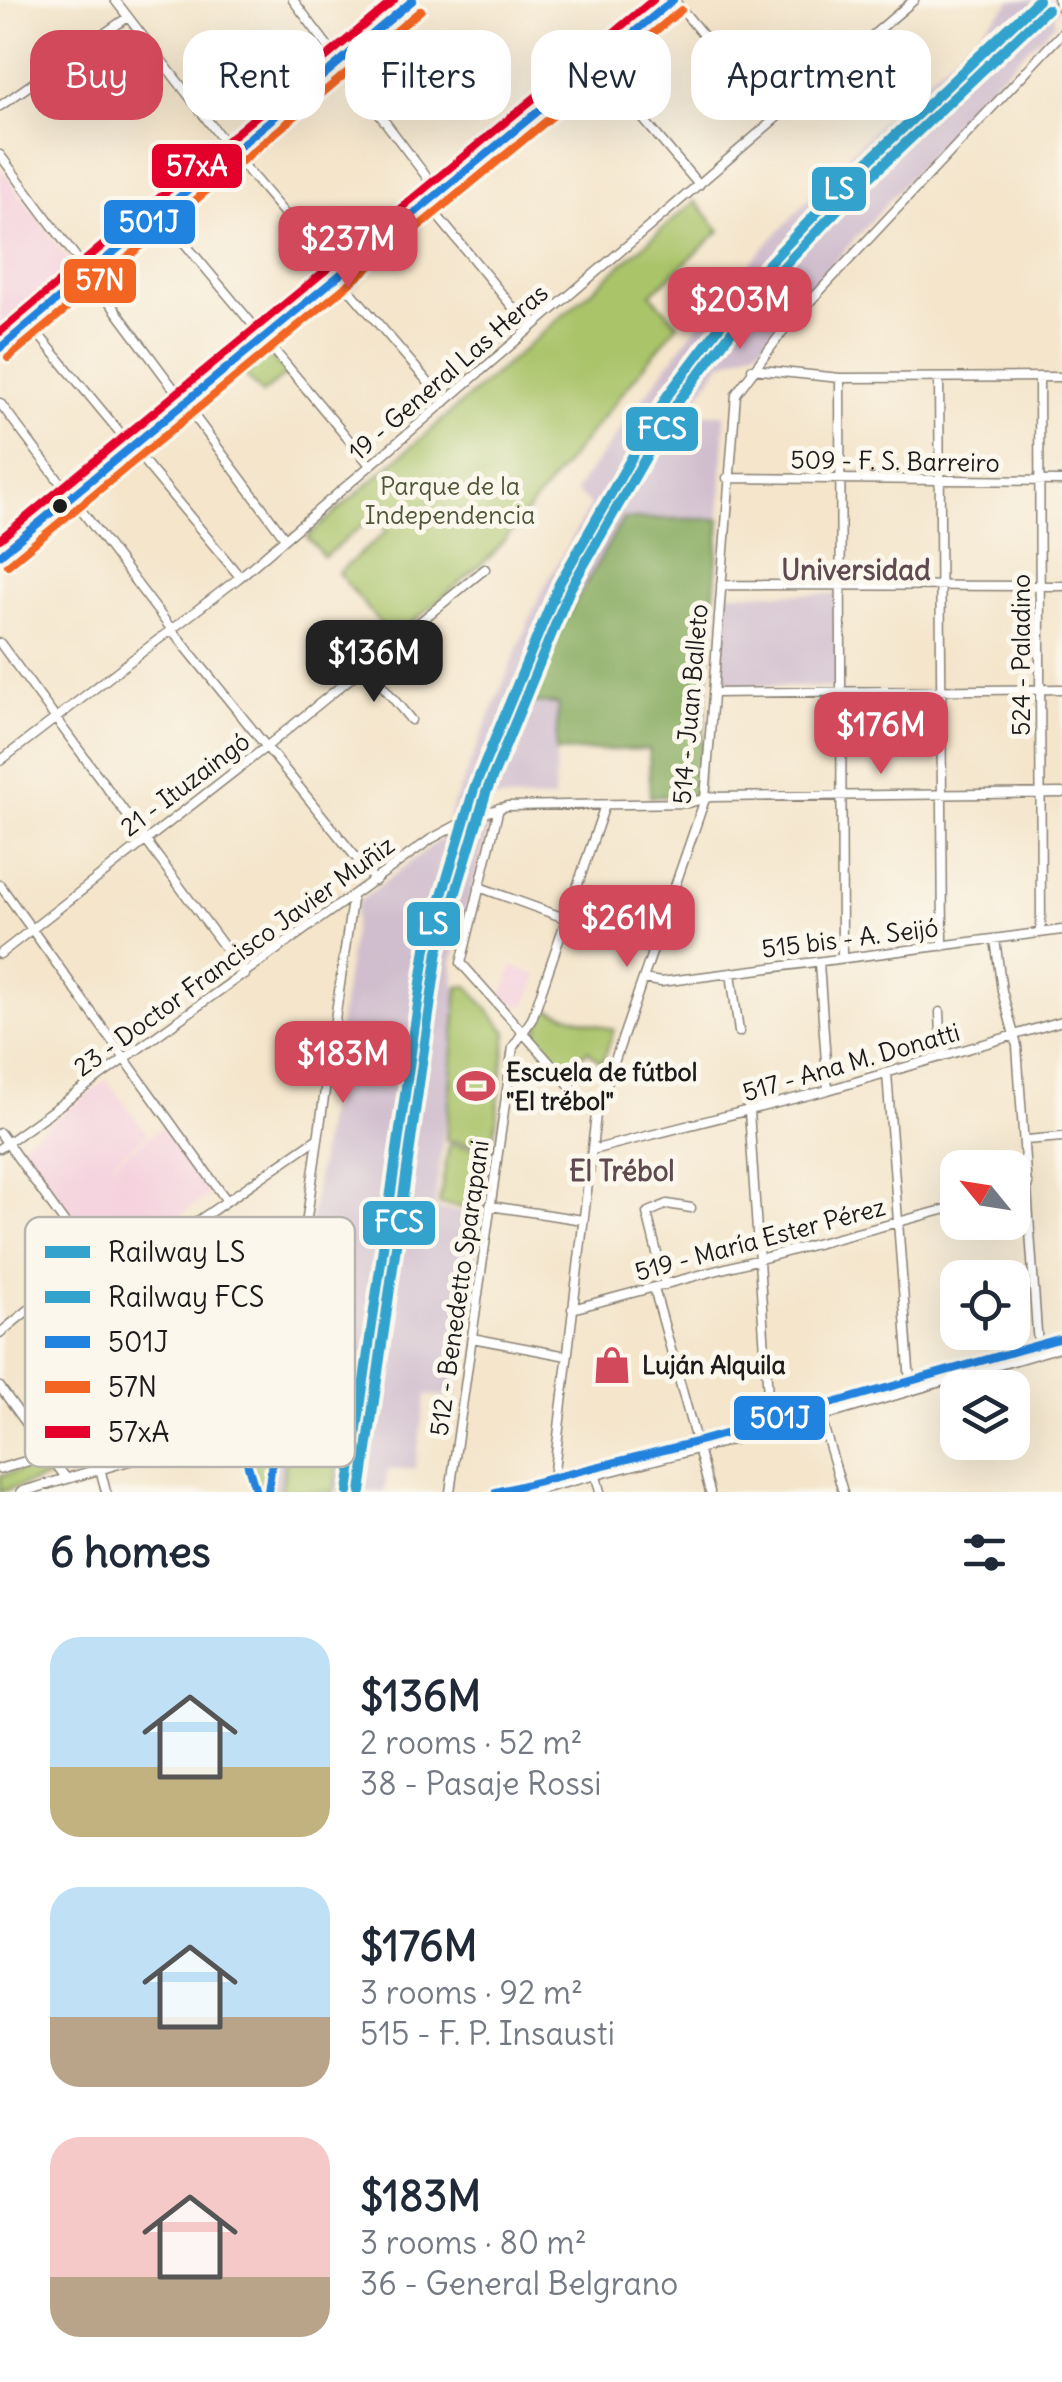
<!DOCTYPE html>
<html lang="en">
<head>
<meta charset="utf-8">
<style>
	:root { --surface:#fff; --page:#f2f2f3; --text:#1f2937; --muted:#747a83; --accent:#d1495b }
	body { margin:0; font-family:Delius,sans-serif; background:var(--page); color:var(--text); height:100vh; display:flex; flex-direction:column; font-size:38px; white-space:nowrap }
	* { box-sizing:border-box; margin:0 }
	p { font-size:32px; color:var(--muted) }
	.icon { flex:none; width:55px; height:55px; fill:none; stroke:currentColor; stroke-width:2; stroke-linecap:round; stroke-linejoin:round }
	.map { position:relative; height:1492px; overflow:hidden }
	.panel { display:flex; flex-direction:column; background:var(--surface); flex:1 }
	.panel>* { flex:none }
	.top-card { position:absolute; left:30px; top:30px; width:1002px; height:90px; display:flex; gap:20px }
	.needle { width:65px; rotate:300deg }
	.controls { position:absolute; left:940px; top:1150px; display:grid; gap:20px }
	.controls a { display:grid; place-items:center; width:90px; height:90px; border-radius:20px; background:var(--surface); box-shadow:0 10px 40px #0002; font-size:50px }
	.price { position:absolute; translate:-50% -85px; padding:0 22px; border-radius:20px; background:var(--accent); color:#fff; font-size:32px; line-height:65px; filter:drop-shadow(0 2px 5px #0008) }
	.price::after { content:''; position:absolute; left:50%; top:60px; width:30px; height:22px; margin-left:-15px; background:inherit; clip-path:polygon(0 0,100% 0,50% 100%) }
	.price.on { background:#222; color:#fff }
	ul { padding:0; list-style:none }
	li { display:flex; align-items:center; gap:30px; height:250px; padding:0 50px }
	li span { display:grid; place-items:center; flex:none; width:280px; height:200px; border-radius:30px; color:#555 }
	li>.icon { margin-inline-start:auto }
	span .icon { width:120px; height:120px; fill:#fffc; stroke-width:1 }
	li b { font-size:42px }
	h2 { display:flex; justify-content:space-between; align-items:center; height:120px; padding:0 50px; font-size:42px }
	.chip { padding:0 35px; border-radius:30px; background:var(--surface); box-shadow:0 10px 40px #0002; font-size:35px; line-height:90px }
	.chip.on { background:var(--accent); color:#fff }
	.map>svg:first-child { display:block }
	.built { fill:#f4cfdd }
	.industrial { fill:#d0bdcd }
	.green { fill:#aac46b; stroke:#637044; stroke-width:2.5 }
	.forest { fill:#87aa5f; stroke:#52633e; stroke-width:2.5 }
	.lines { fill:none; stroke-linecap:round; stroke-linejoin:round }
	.minor-casing { stroke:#888074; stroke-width:11 }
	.major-casing { stroke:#888074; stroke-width:12 }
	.minor { stroke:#fff; stroke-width:8 }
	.major { stroke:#fff; stroke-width:9 }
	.bus-1-casing { stroke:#fbf7ec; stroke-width:15 }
	.bus-2-casing { stroke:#fbf7ec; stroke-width:15 }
	.bus-3-casing { stroke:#fbf7ec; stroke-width:15 }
	.bus-1 { stroke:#2083df; stroke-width:8 }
	.bus-2 { stroke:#f26522; stroke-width:8 }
	.bus-3 { stroke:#e4002b; stroke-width:8 }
	.rail-1-casing { stroke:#fbf7ec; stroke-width:18 }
	.rail-2-casing { stroke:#fbf7ec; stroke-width:18 }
	.rail-1 { stroke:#33a3ce; stroke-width:10 }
	.rail-2 { stroke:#33a3ce; stroke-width:10 }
	.bus-dot { fill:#1c1c1c; stroke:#fbf7ec; stroke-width:4 }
	.labels { text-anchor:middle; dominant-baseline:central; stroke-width:10; stroke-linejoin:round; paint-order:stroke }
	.street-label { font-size:25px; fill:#1c1c1c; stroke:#fbf7ec }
	.park-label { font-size:25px; fill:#4e5738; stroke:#fbf7ec }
	.poi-label { font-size:25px; font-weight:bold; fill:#1c1c1c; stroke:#fbf7ec; text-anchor:start }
	.neighbourhood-label { font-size:28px; font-weight:bold; fill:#5e4a50; stroke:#fbf7ec }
	.key { fill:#fbf7ec; stroke:#b8b5ae; stroke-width:2.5 }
	.key-label { font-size:28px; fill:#1c1c1c }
	.line-badge { stroke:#fbf7ec; stroke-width:4 }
	.badge-label { font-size:28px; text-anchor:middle; font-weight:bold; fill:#fff }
</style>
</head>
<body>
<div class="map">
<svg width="1062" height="1492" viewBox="0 0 1062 1492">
	<rect width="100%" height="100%" fill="#fbf7ec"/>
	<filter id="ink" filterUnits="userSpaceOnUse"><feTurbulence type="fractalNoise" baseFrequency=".01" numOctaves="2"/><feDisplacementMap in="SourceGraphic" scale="20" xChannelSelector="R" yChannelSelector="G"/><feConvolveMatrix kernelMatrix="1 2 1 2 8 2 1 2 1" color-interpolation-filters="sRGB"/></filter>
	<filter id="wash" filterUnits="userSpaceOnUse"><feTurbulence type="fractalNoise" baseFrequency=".0048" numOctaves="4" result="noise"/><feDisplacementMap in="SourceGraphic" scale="40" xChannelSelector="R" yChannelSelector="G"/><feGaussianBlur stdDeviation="2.25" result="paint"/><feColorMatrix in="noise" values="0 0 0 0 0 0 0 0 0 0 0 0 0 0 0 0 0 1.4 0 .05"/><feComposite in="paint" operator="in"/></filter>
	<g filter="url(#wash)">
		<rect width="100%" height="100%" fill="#f4e5cb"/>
		<path class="built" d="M0 167 75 268 0 330Z
			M513 966 538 975 527 1004 520 1006 501 999Z
			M107 1080 148 1134 112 1161 136 1194 114 1162 164 1126 213 1192 110 1264 20 1145Z"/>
		<path class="industrial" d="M1013 0H1062V5L1054 14 1055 23 997 79 759 347 721 364 686 414H725L720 519 623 520 564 622 529 702 559 704 554 800 491 799 446 822 538 599 590 505 575 491 713 303 872 130Z
			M726 593 838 594V688L718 685Z
			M486 817 490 823 452 962 459 1016 434 1209 482 1215 456 1397 426 1395 415 1469 388 1470 384 1492H273L282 1421 331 1396 339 1341 299 1302 357 903 439 840Z"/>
		<path class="green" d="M695 201 720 231 651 294 678 324 492 555 393 639 338 573 387 531 375 515 324 557 307 537Z
			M264 351 288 373 262 394 241 370Z
			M468 986 507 1032 493 1147 446 1140 458 987Z
			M545 1008 614 1030 602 1064 588 1050 568 1070 535 1037Z
			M449 1144 493 1151 483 1211 439 1204Z
			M194 1418 204 1419 206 1425 202 1432 76 1470 66 1464 69 1455Z
			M296 1420 344 1425 334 1492H281L290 1425Z
			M259 1433 270 1445 264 1492H260L247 1442 249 1436Z
			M43 1464 52 1467 53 1476 0 1492V1476Z"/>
		<path class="forest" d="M623 519H720L699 795 650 797 649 749 556 752 558 704 529 703 564 622Z"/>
	</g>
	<g filter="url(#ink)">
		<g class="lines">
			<g class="minor-casing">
				<path id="minor" d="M115 0 232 152 445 402
					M293 0 438 192
					M674 0 773 120
					M1058 0 1062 8
					M595 62 699 185
					M0 106 128 17
					M0 155 285 538
					M426 202 529 327
					M161 215 370 465
					M29 323 240 577
					M0 348 413 0
					M752 369 840 378 1062 377
					M1039 377 1041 932
					M840 378 842 958
					M939 379 943 946
					M0 403 172 630 375 881
					M727 478 1062 481
					M0 555 673 0
					M721 585 1062 586
					M0 643 245 975
					M366 666 411 720
					M713 693 1062 689
					M0 761 240 577 914 0
					M499 808 461 963 596 1115
					M0 885 227 1201
					M479 887 653 950
					M995 939 1002 991 1017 1046 1038 1346
					M0 954 266 747 485 569
					M819 963 828 1090
					M731 973 739 1032
					M643 979 661 982 1062 930
					M940 1012 942 1057
					M887 1073 910 1383
					M749 1111 770 1426
					M0 1133 216 1434
					M1026 1140 1062 1137
					M0 1148 431 839 472 817 507 806 688 803 711 797 1062 793
					M592 1150 828 1090 1062 1021
					M1012 1189 1028 1184
					M490 1206 583 1220
					M108 1283 318 1138
					M665 1285 647 1213 667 1204 691 1208
					M654 1288 710 1492
					M572 1309 958 1206
					M0 1333 91 1259
					M472 1338 567 1356
					M283 1386 352 900
					M0 1387 66 1478
					M189 1396 304 1244
					M818 1408 843 1492
					M278 1417 325 1383C331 1338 330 1336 295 1307
					M100 1468 106 1492
					M595 1472 600 1492
					M553 1479 596 1115 705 799 736 394 786 327 1062 33
					M450 1492 513 1047 532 1019 605 805"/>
			</g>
			<g class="major-casing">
				<path id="major" d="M229 1403 256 1492
					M0 1469 283 1386 268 1492
					M21 1492 278 1417
					M496 1492 696 1442 1062 1338
					M528 1492 820 1417 1062 1346"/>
			</g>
			<use href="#minor" class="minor"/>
			<use href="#major" class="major"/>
			<g class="bus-1-casing">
				<path id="bus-1" d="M0 348 413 0
					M0 555 673 0
					M256 1492 229 1403 283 1386 295 1307
					M268 1492 278 1417 325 1383V1339L295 1307
					M496 1492 696 1442 1062 1338"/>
			</g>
			<g class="bus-2-casing">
				<path id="bus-2" d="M8 358 421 10
					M8 565 681 10"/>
			</g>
			<g class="bus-3-casing">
				<path id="bus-3" d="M0 332 394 0
					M0 539 653 0"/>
			</g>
			<use href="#bus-1" class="bus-1"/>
			<use href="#bus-2" class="bus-2"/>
			<use href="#bus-3" class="bus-3"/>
			<g class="rail-1-casing">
				<path id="rail-1" d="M348 1492 426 948 474 789 559 584 667 396 760 273 845 183 1038 0"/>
			</g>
			<g class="rail-2-casing">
				<path id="rail-2" d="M361 1492 438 951 486 793 570 589 677 403 770 281 854 192 1047 9"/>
			</g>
			<use href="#rail-1" class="rail-1"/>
			<use href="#rail-2" class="rail-2"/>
		</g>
	</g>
	<defs>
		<g id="stadium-bare" transform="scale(3)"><path d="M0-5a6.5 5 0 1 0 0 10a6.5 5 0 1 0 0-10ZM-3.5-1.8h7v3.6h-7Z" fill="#d1495b" stroke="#fbf7ec" stroke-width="2.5" paint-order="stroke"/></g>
		<g id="shop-bare" transform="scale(3)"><path d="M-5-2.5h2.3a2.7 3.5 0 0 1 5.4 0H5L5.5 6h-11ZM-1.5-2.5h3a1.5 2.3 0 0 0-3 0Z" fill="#d1495b" stroke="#fbf7ec" stroke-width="2.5" paint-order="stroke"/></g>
	</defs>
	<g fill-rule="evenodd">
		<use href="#stadium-bare" x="476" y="1086"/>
		<use href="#shop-bare" x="612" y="1365"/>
	</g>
	<circle class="bus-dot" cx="60" cy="506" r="9"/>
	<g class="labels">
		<g class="street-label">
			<text transform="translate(448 372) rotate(-41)">19 - General Las Heras</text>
			<text transform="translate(895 461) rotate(1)">509 - F. S. Barreiro</text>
			<text transform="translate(1021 655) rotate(-90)">524 - Paladino</text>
			<text transform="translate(690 704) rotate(-85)">514 - Juan Balleto</text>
			<text transform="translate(185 784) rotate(-37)">21 - Ituzaingó</text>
			<text transform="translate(850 938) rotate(-7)">515 bis - A. Seijó</text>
			<text transform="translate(234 956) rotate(-36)">23 - Doctor Francisco Javier Muñiz</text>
			<text transform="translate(851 1062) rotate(-16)">517 - Ana M. Donatti</text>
			<text transform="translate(760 1239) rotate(-15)">519 - María Ester Pérez</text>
			<text transform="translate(459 1288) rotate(-82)">512 - Benedetto Sparapani</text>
		</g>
		<g class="park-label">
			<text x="450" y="486">Parque de la<tspan x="450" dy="29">Independencia</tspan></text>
		</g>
		<g class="poi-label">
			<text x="506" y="1072">Escuela de fútbol<tspan x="506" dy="29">"El trébol"</tspan></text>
			<text x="642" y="1365">Luján Alquila</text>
		</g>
		<g class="neighbourhood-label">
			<text x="856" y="570">Universidad</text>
			<text x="622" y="1171">El Trébol</text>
		</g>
	</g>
	<rect x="25" y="1217" width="330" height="250" rx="15" class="key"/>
	<rect x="45" y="1246" width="45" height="12" fill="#33a3ce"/>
	<rect x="45" y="1291" width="45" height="12" fill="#33a3ce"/>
	<rect x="45" y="1336" width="45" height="12" fill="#2083df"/>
	<rect x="45" y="1381" width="45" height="12" fill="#f26522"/>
	<rect x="45" y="1426" width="45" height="12" fill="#e4002b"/>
	<g class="key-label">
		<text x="108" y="1262">Railway LS</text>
		<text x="108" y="1307">Railway FCS</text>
		<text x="108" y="1352">501J</text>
		<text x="108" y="1397">57N</text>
		<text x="108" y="1442">57xA</text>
	</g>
	<g class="line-badge">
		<rect x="150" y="142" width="94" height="48" rx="10" fill="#e4002b"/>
		<rect x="810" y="165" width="58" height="48" rx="10" fill="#33a3ce"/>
		<rect x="102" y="198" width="95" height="48" rx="10" fill="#2083df"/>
		<rect x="62" y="257" width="76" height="48" rx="10" fill="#f26522"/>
		<rect x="624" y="405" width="76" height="48" rx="10" fill="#33a3ce"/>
		<rect x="405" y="900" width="57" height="48" rx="10" fill="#33a3ce"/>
		<rect x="361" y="1199" width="76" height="48" rx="10" fill="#33a3ce"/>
		<rect x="732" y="1394" width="95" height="48" rx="10" fill="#2083df"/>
	</g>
	<g class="badge-label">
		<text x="197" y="176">57xA</text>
		<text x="839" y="199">LS</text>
		<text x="149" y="232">501J</text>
		<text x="100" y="290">57N</text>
		<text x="662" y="439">FCS</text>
		<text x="433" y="934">LS</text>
		<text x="399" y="1232">FCS</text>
		<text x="780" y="1428">501J</text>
	</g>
</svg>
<div class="controls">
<a><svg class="needle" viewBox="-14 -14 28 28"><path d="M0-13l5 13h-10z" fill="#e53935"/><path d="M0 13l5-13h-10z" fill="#747a83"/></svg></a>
<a><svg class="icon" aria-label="locate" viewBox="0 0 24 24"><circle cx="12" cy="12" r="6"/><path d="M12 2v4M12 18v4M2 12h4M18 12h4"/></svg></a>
<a><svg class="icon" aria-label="layers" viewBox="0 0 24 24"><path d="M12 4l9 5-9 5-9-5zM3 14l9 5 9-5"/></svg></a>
</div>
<b class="price" style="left:348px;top:291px">$237M</b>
<b class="price" style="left:740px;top:352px">$203M</b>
<b class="price on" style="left:374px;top:705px">$136M</b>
<b class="price" style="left:881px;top:777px">$176M</b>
<b class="price" style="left:627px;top:970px">$261M</b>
<b class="price" style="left:343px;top:1106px">$183M</b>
<div class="top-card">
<a class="chip on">Buy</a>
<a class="chip">Rent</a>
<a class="chip">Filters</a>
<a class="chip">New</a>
<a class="chip">Apartment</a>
</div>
</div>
<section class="panel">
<h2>6 homes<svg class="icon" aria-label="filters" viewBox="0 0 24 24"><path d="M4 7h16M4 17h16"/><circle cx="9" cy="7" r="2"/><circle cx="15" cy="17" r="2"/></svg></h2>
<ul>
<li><span style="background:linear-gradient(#bfe0f5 65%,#c2b280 0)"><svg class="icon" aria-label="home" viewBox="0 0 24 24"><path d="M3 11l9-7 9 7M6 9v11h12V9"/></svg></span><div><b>$136M</b><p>2 rooms · 52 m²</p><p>38 - Pasaje Rossi</p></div></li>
<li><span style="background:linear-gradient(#bfe0f5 65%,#b9a48a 0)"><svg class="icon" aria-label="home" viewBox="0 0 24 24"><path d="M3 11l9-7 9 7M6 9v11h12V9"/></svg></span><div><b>$176M</b><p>3 rooms · 92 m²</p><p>515 - F. P. Insausti</p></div></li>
<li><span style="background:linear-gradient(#f6c9c9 70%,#b9a48a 0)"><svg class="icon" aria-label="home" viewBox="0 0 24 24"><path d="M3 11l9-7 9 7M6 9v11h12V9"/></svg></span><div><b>$183M</b><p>3 rooms · 80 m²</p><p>36 - General Belgrano</p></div></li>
</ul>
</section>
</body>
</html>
